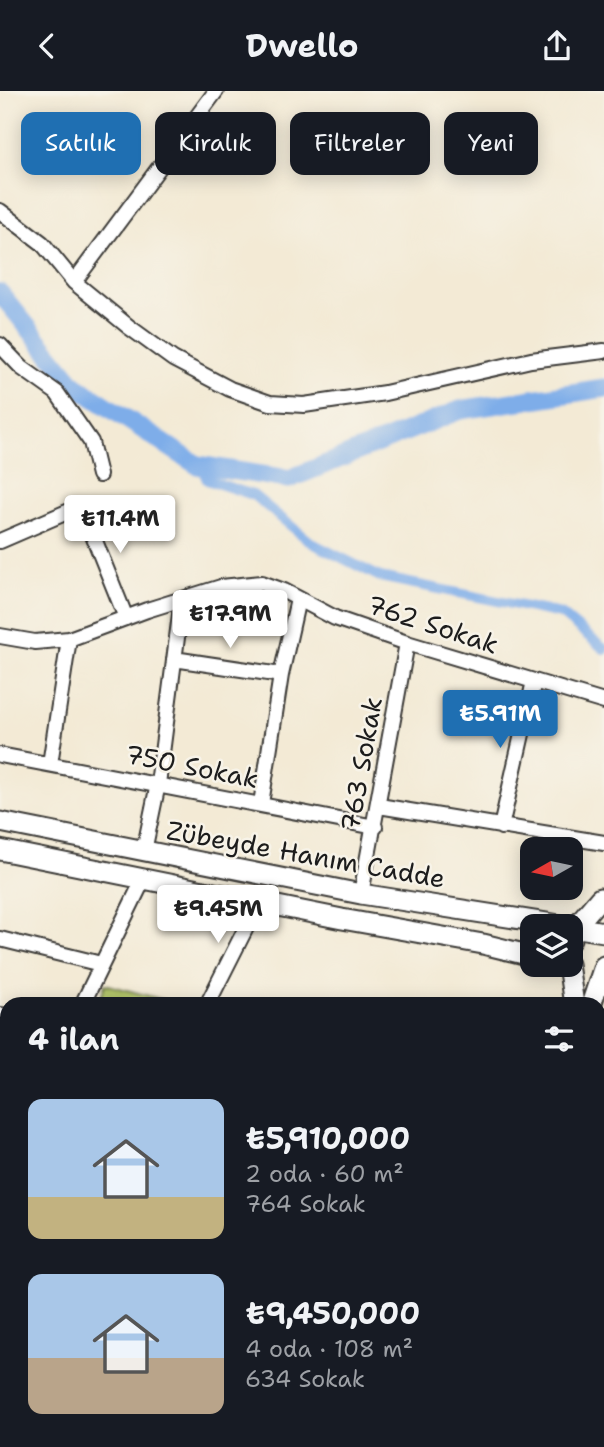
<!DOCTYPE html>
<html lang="tr">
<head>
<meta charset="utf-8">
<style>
	:root { --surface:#171b24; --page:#242831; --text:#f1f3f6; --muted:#9ea1a6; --accent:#1f6fb2 }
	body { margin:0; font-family:"Shantell Sans",sans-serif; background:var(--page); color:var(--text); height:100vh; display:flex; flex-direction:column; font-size:26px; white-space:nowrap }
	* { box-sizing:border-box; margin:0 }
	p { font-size:23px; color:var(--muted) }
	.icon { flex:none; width:38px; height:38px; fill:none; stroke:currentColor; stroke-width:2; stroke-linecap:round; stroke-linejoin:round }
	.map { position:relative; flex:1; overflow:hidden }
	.panel { position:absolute; left:0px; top:906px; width:606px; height:450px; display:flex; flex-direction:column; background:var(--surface); border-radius:21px 21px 0 0; box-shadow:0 4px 18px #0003 }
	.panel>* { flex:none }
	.hud { position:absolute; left:21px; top:21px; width:564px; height:63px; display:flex; gap:14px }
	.needle { width:46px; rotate:261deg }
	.controls { position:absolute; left:520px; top:746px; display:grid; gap:14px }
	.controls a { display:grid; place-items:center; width:63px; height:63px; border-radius:14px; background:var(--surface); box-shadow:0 4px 18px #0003; font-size:35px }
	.price { position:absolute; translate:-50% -60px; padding:0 16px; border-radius:7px; background:#fff; color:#222; font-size:23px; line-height:46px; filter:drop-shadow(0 2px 4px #0008) }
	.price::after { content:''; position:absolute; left:50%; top:42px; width:21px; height:16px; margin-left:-10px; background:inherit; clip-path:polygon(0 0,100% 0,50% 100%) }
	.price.selected { background:var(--accent); color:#fff }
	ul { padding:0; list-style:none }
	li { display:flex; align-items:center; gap:21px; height:175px; padding:0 28px }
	li span { display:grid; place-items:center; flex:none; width:196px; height:140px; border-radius:14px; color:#555 }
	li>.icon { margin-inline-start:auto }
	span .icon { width:84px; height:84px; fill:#fffc; stroke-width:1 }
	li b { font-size:30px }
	h2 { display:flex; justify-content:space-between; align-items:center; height:84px; padding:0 28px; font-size:30px }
	.tag { padding:0 24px; border-radius:14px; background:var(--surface); box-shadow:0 4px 18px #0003; font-size:24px; line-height:63px }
	.tag.selected { background:var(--accent); color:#fff }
	header { display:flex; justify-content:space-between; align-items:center; height:91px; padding:0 28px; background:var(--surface); font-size:32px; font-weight:700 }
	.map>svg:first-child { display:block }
	.green { fill:#b0c367; stroke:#667042; stroke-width:2 }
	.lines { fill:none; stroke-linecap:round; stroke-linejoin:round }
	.canal { stroke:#7eade9; stroke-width:10 }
	.river { stroke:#7eade9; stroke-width:19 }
	.minor-casing { stroke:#3c3b38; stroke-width:18 }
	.highway-casing { stroke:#3c3b38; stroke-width:23 }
	.minor { stroke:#fff; stroke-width:14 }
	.highway { stroke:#fff; stroke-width:19 }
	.labels { text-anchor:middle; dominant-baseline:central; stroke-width:5; stroke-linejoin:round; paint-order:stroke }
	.street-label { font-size:26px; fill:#1c1c1c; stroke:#f7f3e8 }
</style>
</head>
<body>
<header><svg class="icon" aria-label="back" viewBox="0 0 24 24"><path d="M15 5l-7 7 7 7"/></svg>Dwello<svg class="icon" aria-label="share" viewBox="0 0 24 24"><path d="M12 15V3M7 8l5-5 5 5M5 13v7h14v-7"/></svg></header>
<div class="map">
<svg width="604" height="1356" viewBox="0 0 604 1356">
	<rect width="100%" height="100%" fill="#f7f3e8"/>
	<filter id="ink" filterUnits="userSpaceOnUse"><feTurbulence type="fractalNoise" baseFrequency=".0143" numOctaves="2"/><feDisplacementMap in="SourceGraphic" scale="14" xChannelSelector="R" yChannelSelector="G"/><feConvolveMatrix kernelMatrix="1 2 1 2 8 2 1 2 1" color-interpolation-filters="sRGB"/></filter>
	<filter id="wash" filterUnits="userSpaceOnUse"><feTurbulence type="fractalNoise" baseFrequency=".00686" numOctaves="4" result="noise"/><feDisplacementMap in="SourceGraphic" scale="28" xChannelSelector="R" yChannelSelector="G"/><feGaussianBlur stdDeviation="1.57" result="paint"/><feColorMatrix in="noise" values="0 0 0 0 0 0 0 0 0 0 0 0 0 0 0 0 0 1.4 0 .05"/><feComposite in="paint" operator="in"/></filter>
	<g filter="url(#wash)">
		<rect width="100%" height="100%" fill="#f3ead5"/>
		<path class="green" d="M105 893 171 911 170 913H99Z"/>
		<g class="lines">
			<path class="canal" d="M201 375 207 389 253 404 312 452 380 486 561 523 604 558"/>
			<path class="river" d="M0 202 75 294 197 374 289 388 460 319 604 297"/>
		</g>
	</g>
	<g filter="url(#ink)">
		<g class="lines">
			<g class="minor-casing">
				<path id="minor" d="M0 120 42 152 74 191 129 236 173 268 230 298 270 312 304 314 385 302 531 269 604 260
					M74 191 216 0
					M0 254 22 277 57 302 91 351 99 384
					M0 450 81 415 126 527
					M0 545 35 551 69 548 147 519 221 496 262 492 284 500 335 527 407 552 604 611
					M174 568 281 584
					M0 664 375 736
					M50 673 69 548
					M261 713 281 584 298 508
					M379 715 604 752
					M501 736 534 590
					M144 760 158 693 182 508
					M361 803 407 552
					M0 848 101 873
					M82 914 144 787
					M207 914 259 811
					M0 924 7 925
					M598 959 604 960
					M0 1023 7 1024
					M598 1047 604 1048
					M0 1088 7 1071
					M598 1139 604 1140
					M598 1224 604 1225
					M0 1296 7 1299
					M241 1349 279 1356
					M152 1356 154 1349
					M393 1356 394 1349
					M488 1356 490 1349"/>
			</g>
			<g class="highway-casing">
				<path id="highway" d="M0 731 361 803 604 841
					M0 759 342 828 483 853 532 865
					M570 850 576 835 600 807
					M568 873 574 914
					M591 914 604 875"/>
			</g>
			<use href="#minor" class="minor"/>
			<use href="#highway" class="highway"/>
		</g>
	</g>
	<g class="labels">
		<g class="street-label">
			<text transform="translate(433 533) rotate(18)">762 Sokak</text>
			<text transform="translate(361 673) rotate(-80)">763 Sokak</text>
			<text transform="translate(192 675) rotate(11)">750 Sokak</text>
			<text transform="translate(306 763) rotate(10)">Zübeyde Hanım Cadde</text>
		</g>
	</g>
</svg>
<div class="controls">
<a><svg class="needle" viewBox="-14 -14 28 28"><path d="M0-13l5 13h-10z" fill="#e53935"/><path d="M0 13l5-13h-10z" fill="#9ea1a6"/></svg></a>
<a><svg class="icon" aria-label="layers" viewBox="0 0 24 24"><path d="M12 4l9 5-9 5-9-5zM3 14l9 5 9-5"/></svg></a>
</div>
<b class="price" style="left:120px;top:464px">₺11.4M</b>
<b class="price" style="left:230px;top:559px">₺17.9M</b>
<b class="price selected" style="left:500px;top:659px">₺5.91M</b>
<b class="price" style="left:218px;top:854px">₺9.45M</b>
<div class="hud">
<a class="tag selected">Satılık</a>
<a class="tag">Kiralık</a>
<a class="tag">Filtreler</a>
<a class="tag">Yeni</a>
</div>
<section class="panel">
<h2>4 ilan<svg class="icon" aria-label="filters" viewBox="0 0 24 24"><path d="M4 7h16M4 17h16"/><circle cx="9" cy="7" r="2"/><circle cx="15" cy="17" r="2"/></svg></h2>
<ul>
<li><span style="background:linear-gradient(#a9c7e8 70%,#c2b280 0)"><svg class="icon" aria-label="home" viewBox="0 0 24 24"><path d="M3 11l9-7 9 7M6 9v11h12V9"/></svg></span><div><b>₺5,910,000</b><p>2 oda · 60 m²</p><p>764 Sokak</p></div></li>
<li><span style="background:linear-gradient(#a9c7e8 60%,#b9a48a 0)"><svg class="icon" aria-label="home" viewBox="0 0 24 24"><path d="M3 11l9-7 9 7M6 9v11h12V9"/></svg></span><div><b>₺9,450,000</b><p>4 oda · 108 m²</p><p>634 Sokak</p></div></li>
</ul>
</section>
</div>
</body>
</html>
